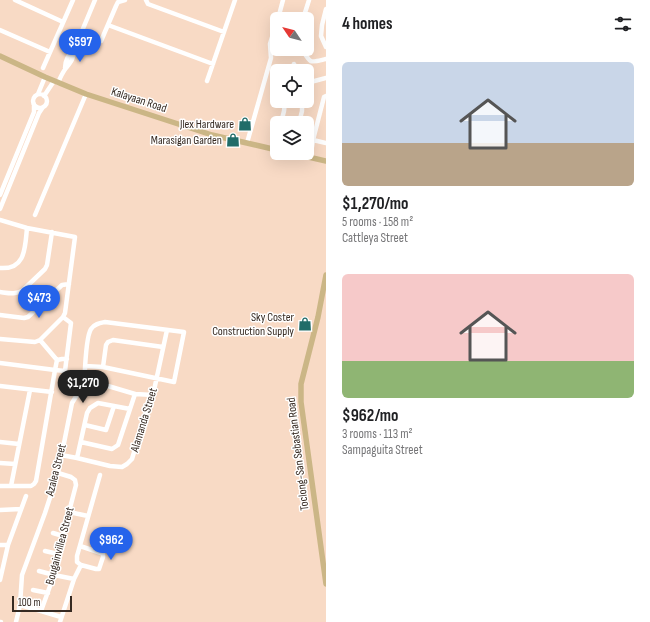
<!DOCTYPE html>
<html lang="en">
<head>
<meta charset="utf-8">
<style>
	:root { --surface:#fff; --page:#f6f6f6; --text:#202124; --muted:#757577; --accent:#2563eb }
	body { margin:0; font-family:"Sofia Sans Condensed",sans-serif; background:var(--page); color:var(--text); height:100vh; display:flex; flex-direction:column; font-size:15px; white-space:nowrap }
	* { box-sizing:border-box; margin:0 }
	p { font-size:13px; color:var(--muted) }
	.icon { flex:none; width:22px; height:22px; fill:none; stroke:currentColor; stroke-width:2; stroke-linecap:round; stroke-linejoin:round }
	.map { position:relative; flex:1; overflow:hidden }
	.panel { display:flex; flex-direction:column; background:var(--surface); width:324px }
	.panel>* { flex:none }
	.needle { width:26px; rotate:305deg }
	.controls { position:absolute; left:270px; top:12px; display:grid; gap:8px }
	.controls a { display:grid; place-items:center; width:44px; height:44px; border-radius:6px; background:var(--surface); box-shadow:0 4px 16px #0002; font-size:20px }
	.scale { position:absolute; left:12px; bottom:10px; width:60px; box-sizing:border-box; padding-left:4px; border:2px solid #362a22; border-top:0; font-size:11px; line-height:14px; white-space:nowrap; color:#362a22; -webkit-text-stroke:3px #fff; paint-order:stroke }
	.price { position:absolute; translate:-50% -34px; padding:0 9px; border-radius:14px; background:var(--accent); color:#fff; font-size:13px; line-height:26px; filter:drop-shadow(0 1px 2px #0008) }
	.price::after { content:''; position:absolute; left:50%; top:24px; width:12px; height:9px; margin-left:-6px; background:inherit; clip-path:polygon(0 0,100% 0,50% 100%) }
	.price.on { background:#222; color:#fff }
	ul { padding:0; list-style:none }
	li { display:grid; align-content:center; gap:8px; height:212px; padding:0 16px }
	li span { display:grid; place-items:center; height:124px; border-radius:6px; color:#555 }
	li>.icon { margin-inline-start:auto }
	span .icon { width:72px; height:72px; fill:#fffc; stroke-width:1 }
	li b { font-size:17px }
	h2 { display:flex; justify-content:space-between; align-items:center; height:48px; padding:0 16px; font-size:17px }
	main { display:flex; flex:1; min-height:0 }
	.map>svg:first-child { display:block }
	.lines { fill:none; stroke-linecap:round; stroke-linejoin:round }
	.minor { stroke:#fff; stroke-width:4.5 }
	.major { stroke:#cbb686; stroke-width:5.5 }
	.labels { text-anchor:middle; dominant-baseline:central; stroke-width:3; stroke-linejoin:round; paint-order:stroke }
	.street-label { font-size:12px; fill:#362a22; stroke:#fff }
	.poi-label { font-size:12px; fill:#362a22; stroke:#fff; text-anchor:end }
</style>
</head>
<body>
<main>
<div class="map">
<svg width="326" height="622" viewBox="0 0 326 622">
	<rect width="100%" height="100%" fill="#f8dac5"/>
	<g class="lines">
		<path class="minor" d="M15 0 63 22
			M146 0 148 4 224 32
			M326 9 322 25 321 36 326 47
			M278 19 283 0
			M303 19 309 0
			M108 25 213 64
			M0 30 50 52
			M101 41 116 6 118 2 125 0
			M302 49C311 64 309 63 326 59
			M294 64 298 71
			M43 68 73 0
			M65 68C65 60 68 55 74 50L95 0
			M207 81 235 0
			M58 83C60 78 63 72 66 68 71 62 74 58 74 50
			M307 83 326 78
			M38 94 45 77
			M33 101a7 7 0 1 1 14 0a7 7 0 1 1-14 0Z
			M44 96 54 81
			M281 123 284 111 285 101
			M299 123 302 111V101
			M313 140 326 143
			M247 143 271 58 270 44 277 21
			M312 147 313 140 324 97 326 96
			M0 195 34 112V104
			M0 209 39 113 43 107
			M35 215 86 94
			M0 220 27 228 75 237 65 313 63 317 40 340 35 342 0 339
			M0 268C26 270 25 247 27 228
			M0 292C8 293 16 295 23 290L45 269 47 265 52 232
			M0 315 24 318 28 317 62 285 69 284
			M63 317 71 323 65 371 55 370 57 360 62 359H67
			M40 340 57 360
			M0 363 55 370 36 481 34 484 31 486H0
			M103 367 106 345 108 342 113 340 163 347
			M0 386 52 392
			M84 388C85 375 85 338 91 329 94 324 100 323 105 322L184 332 174 382 103 367 85 366
			M85 425 106 430 114 406
			M0 442 19 444
			M81 442 112 449 118 445 135 394
			M61 455 77 458 110 466 122 467 127 464 132 459 147 408 153 395 167 330
			M77 458 87 413 90 408 98 403 130 409
			M0 463 15 464
			M11 486 30 390
			M0 510 21 509
			M69 512 88 516
			M53 533 63 536
			M0 545H8
			M80 546 101 553 103 554V557L99 569H96L81 565
			M45 551 58 554
			M39 571 54 575 74 579
			M0 580 8 545 26 496
			M33 590 48 593
			M20 605 41 611 61 617
			M41 611 54 575 58 554 76 485 75 480 71 477 58 473
			M0 622H1
			M16 622 20 605 22 575 45 513 58 473 72 403 77 395 84 388 97 386H108L135 394 153 395
			M60 622 74 579 81 565 77 562V556L100 475"/>
		<path class="major" d="M0 56 45 77 86 94 212 135 277 150
			M291 153 326 161
			M326 275 318 317 301 384V402L326 584"/>
	</g>
	<defs>
		<g id="shop-bare" transform="scale(1.08)"><path d="M-5-2.5h2.3a2.7 3.5 0 0 1 5.4 0H5L5.5 6h-11ZM-1.5-2.5h3a1.5 2.3 0 0 0-3 0Z" fill="#216c69" stroke="#fff" stroke-width="2.5" paint-order="stroke"/></g>
	</defs>
	<g fill-rule="evenodd">
		<use href="#shop-bare" x="245" y="124"/>
		<use href="#shop-bare" x="233" y="140"/>
		<use href="#shop-bare" x="305" y="324"/>
	</g>
	<g class="labels">
		<g class="street-label">
			<text transform="translate(139 100) rotate(18)">Kalayaan Road</text>
			<text transform="translate(144 420) rotate(-73)">Alamanda Street</text>
			<text transform="translate(298 454) rotate(-97)">Toclong-San Sebastian Road</text>
			<text transform="translate(56 470) rotate(-76)">Azalea Street</text>
			<text transform="translate(60 546) rotate(-75)">Bougainvillea Street</text>
		</g>
		<g class="poi-label">
			<text x="234" y="124">Jlex Hardware</text>
			<text x="222" y="140">Marasigan Garden</text>
			<text x="294" y="317">Sky Coster<tspan x="294" dy="14">Construction Supply</tspan></text>
		</g>
	</g>
</svg>
<div class="controls">
<a><svg class="needle" viewBox="-14 -14 28 28"><path d="M0-13l5 13h-10z" fill="#e53935"/><path d="M0 13l5-13h-10z" fill="#757577"/></svg></a>
<a><svg class="icon" aria-label="locate" viewBox="0 0 24 24"><circle cx="12" cy="12" r="6"/><path d="M12 2v4M12 18v4M2 12h4M18 12h4"/></svg></a>
<a><svg class="icon" aria-label="layers" viewBox="0 0 24 24"><path d="M12 4l9 5-9 5-9-5zM3 14l9 5 9-5"/></svg></a>
</div>
<div class="scale">100 m</div>
<b class="price" style="left:80px;top:63px">$597</b>
<b class="price" style="left:39px;top:319px">$473</b>
<b class="price on" style="left:83px;top:404px">$1,270</b>
<b class="price" style="left:111px;top:561px">$962</b>
</div>
<section class="panel">
<h2>4 homes<svg class="icon" aria-label="filters" viewBox="0 0 24 24"><path d="M4 7h16M4 17h16"/><circle cx="9" cy="7" r="2"/><circle cx="15" cy="17" r="2"/></svg></h2>
<ul>
<li><span style="background:linear-gradient(#c9d6e8 65%,#b9a48a 0)"><svg class="icon" aria-label="home" viewBox="0 0 24 24"><path d="M3 11l9-7 9 7M6 9v11h12V9"/></svg></span><div><b>$1,270/mo</b><p>5 rooms · 158 m²</p><p>Cattleya Street</p></div></li>
<li><span style="background:linear-gradient(#f6c9c9 70%,#8fb573 0)"><svg class="icon" aria-label="home" viewBox="0 0 24 24"><path d="M3 11l9-7 9 7M6 9v11h12V9"/></svg></span><div><b>$962/mo</b><p>3 rooms · 113 m²</p><p>Sampaguita Street</p></div></li>
</ul>
</section>
</main>
</body>
</html>
